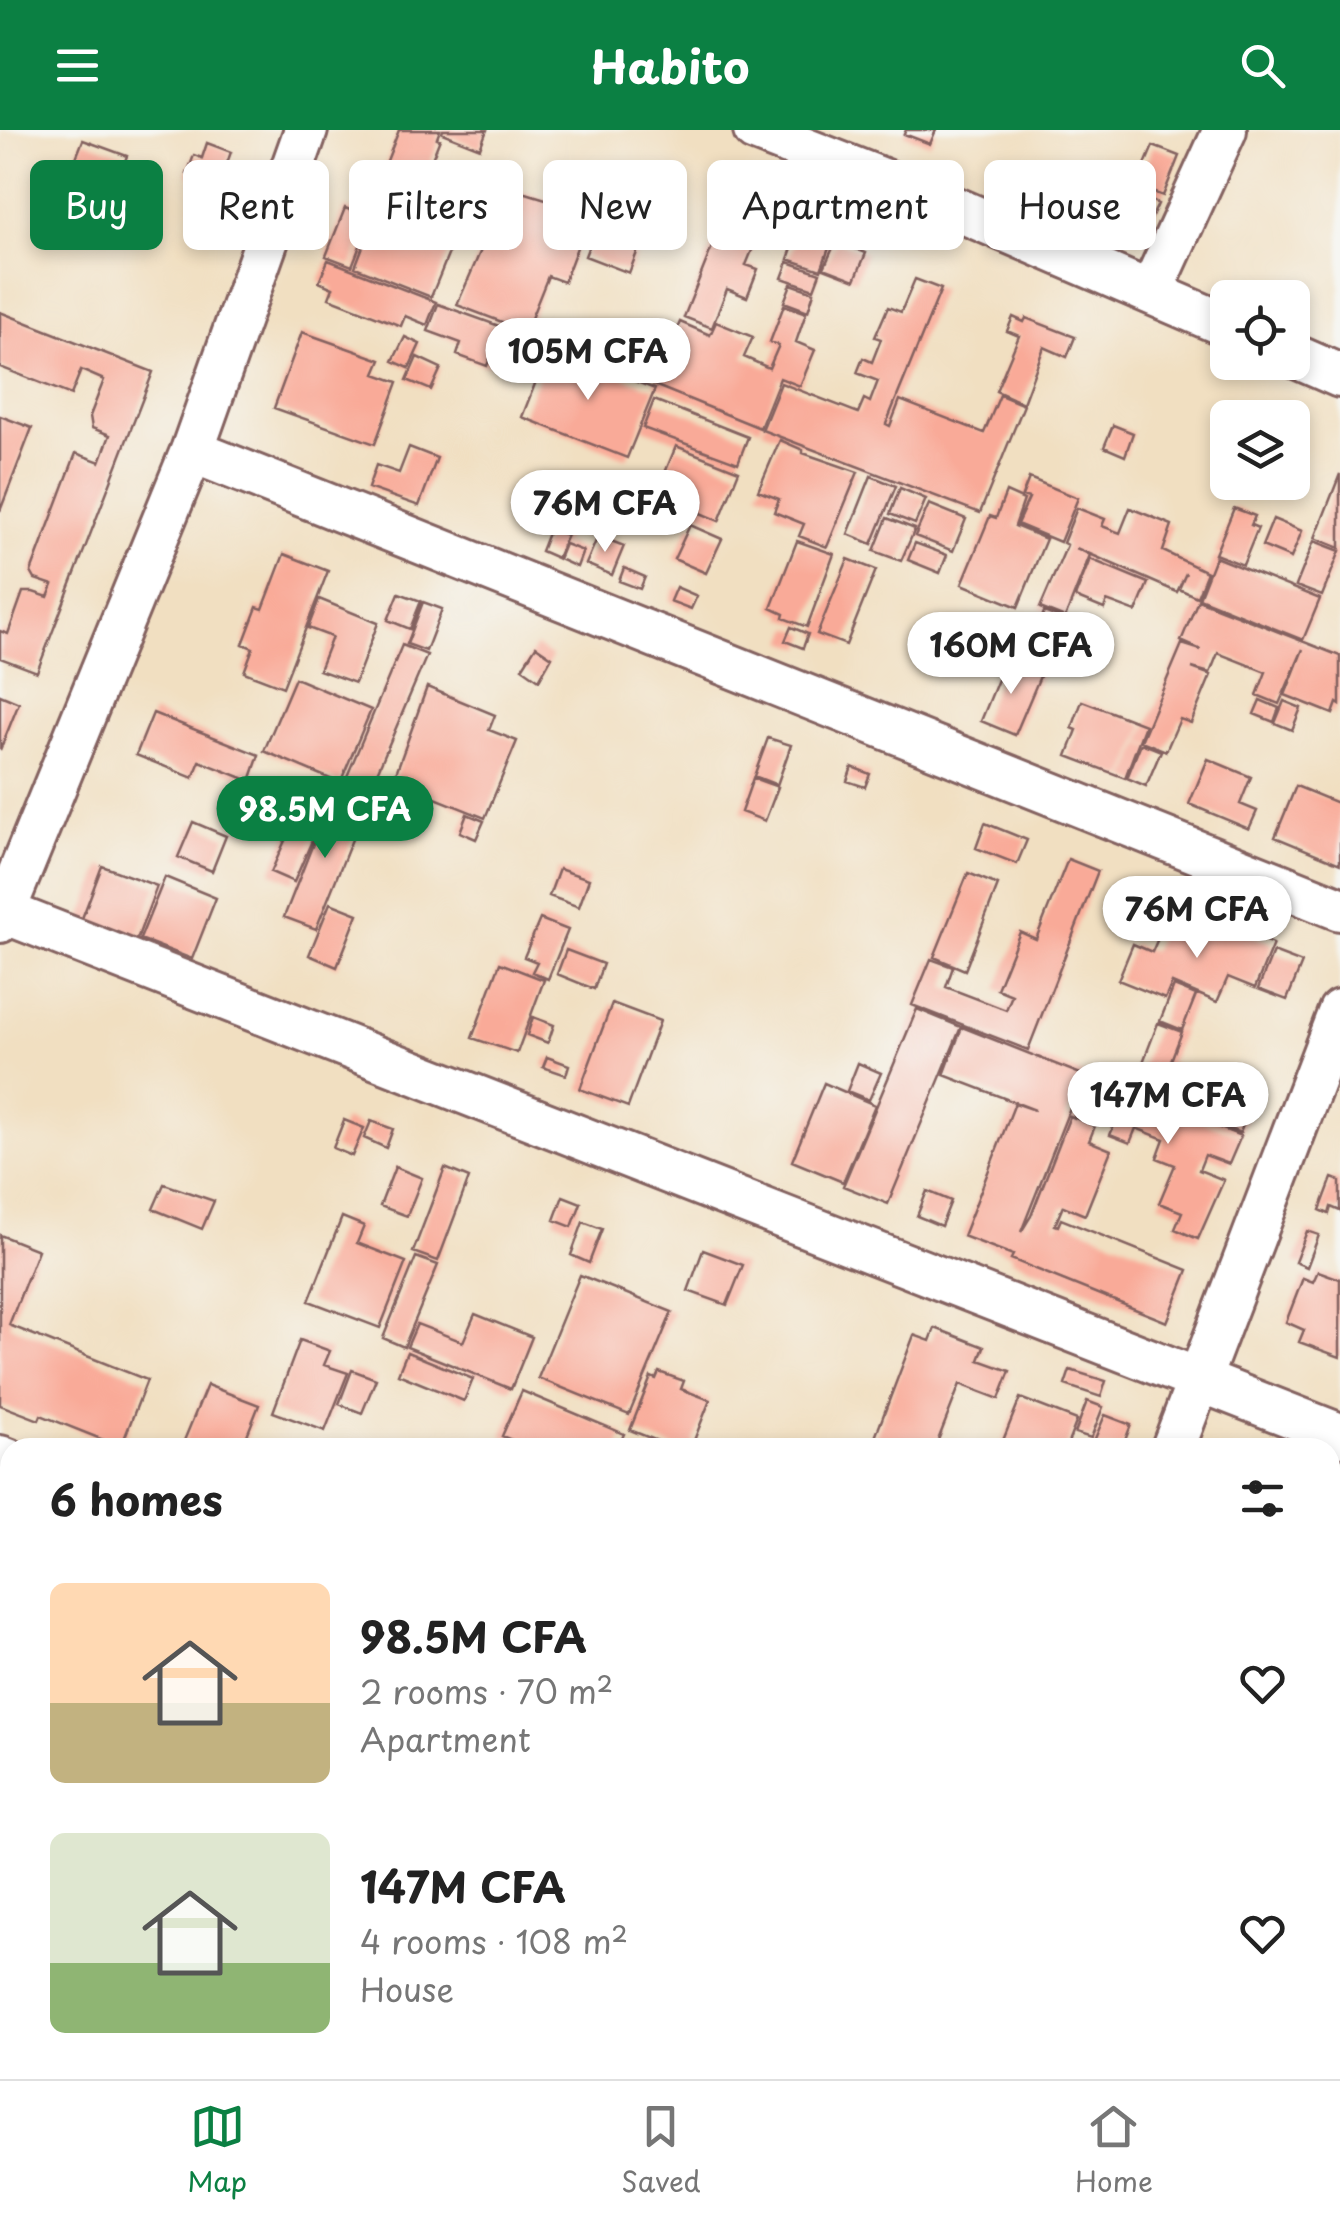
<!DOCTYPE html>
<html lang="en">
<head>
<meta charset="utf-8">
<style>
	:root { --surface:#fff; --page:#f6f6f6; --text:#222; --muted:#767676; --line:#e0e0e0; --accent:#0b8043 }
	body { margin:0; font-family:"Playpen Sans",sans-serif; background:var(--page); color:var(--text); height:100vh; display:flex; flex-direction:column; font-size:38px; white-space:nowrap }
	* { box-sizing:border-box; margin:0 }
	p { font-size:32px; color:var(--muted) }
	.icon { flex:none; width:55px; height:55px; fill:none; stroke:currentColor; stroke-width:2; stroke-linecap:round; stroke-linejoin:round }
	.map { position:relative; flex:1; overflow:hidden }
	.details { position:absolute; left:0px; top:1308px; width:1340px; height:642px; display:flex; flex-direction:column; background:var(--surface); border-radius:30px 30px 0 0; box-shadow:0 5px 15px #0003 }
	.details>* { flex:none }
	.hud { position:absolute; left:30px; top:30px; width:1280px; height:90px; display:flex; gap:20px }
	.buttons { position:absolute; left:1210px; top:150px; display:grid; gap:20px }
	.buttons a { display:grid; place-items:center; width:100px; height:100px; border-radius:15px; background:var(--surface); box-shadow:0 5px 15px #0003; font-size:50px }
	.price { position:absolute; translate:-50% -85px; padding:0 22px; border-radius:35px; background:#fff; color:#222; font-size:32px; line-height:65px; filter:drop-shadow(0 2px 5px #0008) }
	.price::after { content:''; position:absolute; left:50%; top:60px; width:30px; height:22px; margin-left:-15px; background:inherit; clip-path:polygon(0 0,100% 0,50% 100%) }
	.price.on { background:var(--accent); color:#fff }
	ul { padding:0; list-style:none }
	li { display:flex; align-items:center; gap:30px; height:250px; padding:0 50px }
	li span { display:grid; place-items:center; flex:none; width:280px; height:200px; border-radius:15px; color:#555 }
	li>.icon { margin-inline-start:auto }
	span .icon { width:120px; height:120px; fill:#fffc; stroke-width:1 }
	li b { font-size:42px }
	h2 { display:flex; justify-content:space-between; align-items:center; height:120px; padding:0 50px; font-size:42px }
	.chip { padding:0 35px; border-radius:15px; background:var(--surface); box-shadow:0 5px 15px #0003; font-size:35px; line-height:90px }
	.chip.on { background:var(--accent); color:#fff }
	header { display:flex; justify-content:space-between; align-items:center; height:130px; padding:0 50px; background:var(--accent); color:#fff; font-size:45px; font-weight:700 }
	.menu { display:flex; justify-content:space-around; align-items:center; height:140px; border-top:2px solid var(--line); background:var(--surface); font-size:28px; color:var(--muted) }
	.menu a { display:grid; justify-items:center; gap:5px }
	.menu .on { color:var(--accent) }
	.map>svg:first-child { display:block }
	.building { fill:#f9aa98 }
	.lines { fill:none; stroke-linecap:round; stroke-linejoin:round }
	.street-casing { stroke:#846260; stroke-width:48 }
	.street { stroke:#fff; stroke-width:42 }
</style>
</head>
<body>
<header><svg class="icon" aria-label="menu" viewBox="0 0 24 24"><path d="M4 6h16M4 12h16M4 18h16"/></svg>Habito<svg class="icon" aria-label="search" viewBox="0 0 24 24"><circle cx="10" cy="10" r="6"/><path d="M15 15l6 6"/></svg></header>
<div class="map">
<svg width="1340" height="1949" viewBox="0 0 1340 1949">
	<rect width="100%" height="100%" fill="#f6f6f2"/>
	<filter id="ink" filterUnits="userSpaceOnUse"><feTurbulence type="fractalNoise" baseFrequency=".01" numOctaves="2"/><feDisplacementMap in="SourceGraphic" scale="20" xChannelSelector="R" yChannelSelector="G"/><feConvolveMatrix kernelMatrix="1 2 1 2 8 2 1 2 1" color-interpolation-filters="sRGB"/></filter>
	<filter id="wash" filterUnits="userSpaceOnUse"><feTurbulence type="fractalNoise" baseFrequency=".0048" numOctaves="4" result="noise"/><feDisplacementMap in="SourceGraphic" scale="40" xChannelSelector="R" yChannelSelector="G"/><feGaussianBlur stdDeviation="2.25" result="paint"/><feColorMatrix in="noise" values="0 0 0 0 0 0 0 0 0 0 0 0 0 0 0 0 0 1.4 0 .05"/><feComposite in="paint" operator="in"/></filter>
	<g filter="url(#wash)">
		<rect width="100%" height="100%" fill="#f1dfc1"/>
		<g id="blocks">
			<path class="building" d="M399 0H440L437 8 440 9 412 79 374 64Z
				M443 0H487L480 18 442 3Z
				M906 0H936L930 14 904 4Z
				M83 10 127 26 118 49 74 33Z
				M207 13 231 22 219 56 187 44 194 25 202 28Z
				M1153 16 1179 26 1163 66 1136 56Z
				M200 51 218 59 209 83 190 76Z
				M612 55 657 71 629 143 585 126Z
				M513 59 572 77 585 96 564 152 548 146 526 201 457 175 481 120 466 115 480 78 496 84 505 66Z
				M1132 61 1158 74 1151 89 1125 76Z
				M731 69 767 84 746 135 758 139 747 167 727 159 712 198 684 187Z
				M345 78 371 88 352 136 326 126Z
				M374 88 451 118 431 167 355 137Z
				M800 96 833 107 821 140 788 129Z
				M836 111 866 123 855 150 824 138Z
				M328 130 436 172 427 195 405 186 401 196 329 168 333 158 319 152Z
				M788 132 820 143 814 159 782 148Z
				M915 149 941 159 886 294 890 296 900 270 984 303 1000 265 1024 275 980 383 762 300 781 253 858 283 864 269 870 272 878 251 857 243 863 228 872 232 881 209 875 207 888 177 901 182Z
				M791 154 814 162 808 181 784 172Z
				M438 174 502 197 487 236 457 225 461 213 428 201Z
				M784 175 806 183 796 212 815 220 800 256 780 248 760 298 654 255 680 192 710 205 716 192 753 207 744 227 769 238 779 215 770 212Z
				M0 182 153 242 37 542 0 528V501L8 504 23 462H33L48 467 53 455 35 449 31 442 76 323 100 332 110 305 92 298 90 286 104 250 81 240 71 265 0 237Z
				M1013 187 1024 192 1026 188 1075 207 1067 227 1044 217 1023 273 996 261 1019 206 1007 201Z
				M302 202 381 230 375 244 398 252 375 314 274 278Z
				M405 207 420 214 409 238 393 231Z
				M549 218 655 259 627 328 522 287Z
				M417 227 441 238 431 260 407 250Z
				M654 270 748 307 738 333 643 298Z
				M0 286 32 298 0 381Z
				M1113 295 1133 303 1125 326 1104 317Z
				M780 310 803 320V323L858 342 827 417 799 406 804 394 774 382 779 369 758 361Z
				M676 316 739 341 719 391 684 376 669 379 662 374 660 367 664 356 660 355Z
				M409 317 437 328 419 376 368 358 376 335 399 343Z
				M617 360a16 16 0 1 1 32 0a16 16 0 1 1-32 0Z
				M1340 344V418L1315 408Z
				M871 346 896 356 872 414 848 404Z
				M1029 348 1078 368 1060 412 1017 394 1029 368 1022 366Z
				M1235 352H1279L1273 368Z
				M900 358 926 369 915 394 890 384Z
				M1006 362 1024 370 1015 396 1046 409 1018 477 962 454 990 386 996 388Z
				M929 374 966 389 953 421 915 406Z
				M1077 378 1105 389 1102 396 1120 403 1130 378 1172 395 1163 421 1207 442 1197 467 1179 459 1186 443 1177 462 1076 418 1090 425 1065 488 1040 478 1067 415 1063 413Z
				M1234 378 1255 386 1251 395 1258 398 1243 435 1215 424Z
				M887 388 915 399 901 431 874 421Z
				M1273 389 1302 401 1291 428 1262 416Z
				M690 395 722 409 706 443 674 429Z
				M550 398 567 405 557 428 541 421Z
				M598 406 624 416 612 445 586 434Z
				M797 411 834 424 807 497 783 488 784 484 771 478Z
				M1314 411 1340 421 1322 466 1296 456Z
				M915 413 947 425 940 443 908 430Z
				M565 414 583 421 577 437 559 429Z
				M284 424 328 441 283 557 244 542 253 518 243 514 257 477 263 479Z
				M1215 427 1320 469 1303 510 1199 468Z
				M848 429 876 440 846 515 817 504Z
				M1090 429 1148 453 1136 482 1107 471 1104 479 1075 467Z
				M624 438 645 447 640 459 619 451Z
				M676 457 697 466 691 479 670 471Z
				M399 463 421 471 410 499 388 490Z
				M319 469 378 493 355 553 319 540 332 507 308 498Z
				M1198 470 1340 526V575L1337 573 1333 584 1285 565 1303 519 1279 574 1257 565 1266 542 1218 523 1210 543 1192 538 1211 545 1191 593 1180 589 1166 621 1141 611 1182 514 1201 520 1181 511Z
				M423 472 442 479 426 521 407 514Z
				M1044 482 1065 490 1053 518 1038 512 1043 500 1038 498Z
				M791 497 808 504 803 518 785 511Z
				M402 515 427 525 367 666 343 656Z
				M536 516 552 527 539 550 522 538Z
				M1006 530 1041 544 1015 605 981 591Z
				M295 548 371 580 340 653 264 621Z
				M427 557 495 585 489 600 517 611 485 688 393 651Z
				M0 565 19 573 0 620Z
				M1260 570 1279 578 1274 592 1254 584Z
				M1082 571 1145 595 1125 648 1067 626 1077 600 1072 598Z
				M1284 571 1301 578 1292 600 1275 593Z
				M153 583 259 625 250 651 200 631 193 648 136 625Z
				M768 608 791 615 777 655 754 646Z
				M1141 613 1161 621 1146 656 1127 648Z
				M1208 629 1251 647 1240 674 1257 681 1249 699 1189 674Z
				M852 637 870 644 865 657 847 651Z
				M753 648 778 657 765 691 741 682Z
				M1296 656 1340 674V734L1275 707Z
				M340 661 367 672 316 799 284 787 324 686 330 688Z
				M467 684 484 691 476 709 460 702Z
				M193 692 226 706 212 741 178 727Z
				M985 693 1027 710 1017 734 976 718Z
				M291 697 314 706 294 752 271 742Z
				M1068 729 1098 741 1028 920 912 875 931 829 953 837 946 857 1006 880 1012 865 997 859 1020 802 1036 809Z
				M102 736 157 756 136 812 81 791Z
				M559 739 589 749 579 777 549 766Z
				M968 743 998 755 965 840 934 827Z
				M165 747 216 768 192 829 140 809Z
				M330 773 358 784 337 837 309 825Z
				M1201 784 1273 814 1255 858 1228 847 1217 872 1172 853 1165 869 1118 850 1133 814 1152 822 1163 797 1191 809Z
				M540 789 568 800 548 849 532 842 537 832 524 827Z
				M566 820 603 834 594 859 557 844Z
				M1273 822 1302 833 1287 870 1258 859Z
				M500 833 544 850 517 923 472 908Z
				M1174 856 1196 865 1182 900 1160 891Z
				M612 873 660 891 628 977 580 959Z
				M917 879 961 897 888 1074 843 1056Z
				M533 887 554 895 548 913 527 905Z
				M1158 893 1182 902 1170 933 1231 956 1233 950 1257 959 1240 1003 1157 971 1168 939 1156 970 1132 961Z
				M962 897 1083 945 1021 1102 1031 1086 1070 986 1095 996 1089 1011 1111 1020 1085 1085 1063 1076 1055 1095 1058 1096 1061 1089 1188 1140 1167 1192 1011 1129 1013 1125 963 1106 1015 973 1035 980 944 945Z
				M547 927 569 935 566 945 543 937Z
				M858 933 881 943 869 970 847 961Z
				M1085 945 1241 1006 1229 1034 1205 1025 1199 1040 1224 1050 1198 1109 1175 1099 1182 1082 1159 1073 1175 1035 1157 1028 1164 1009 1136 998 1130 1013 1110 1005 1116 991 1074 974Z
				M824 953 875 975 843 1052 792 1031Z
				M344 990 364 998 352 1026 333 1018Z
				M371 991 393 999 386 1018 364 1008Z
				M395 1037 422 1048 407 1086 380 1076Z
				M445 1038 469 1048 438 1131 413 1122Z
				M1332 1048 1340 1051V1081L1331 1077 1329 1084 1320 1080Z
				M164 1054 214 1071 202 1099 153 1079Z
				M927 1061 951 1071 941 1096 917 1086Z
				M563 1066 581 1073 572 1097 554 1090Z
				M342 1087 364 1096 357 1113 406 1132 380 1198 309 1171Z
				M583 1092 602 1099 589 1133 571 1125Z
				M1307 1101 1319 1105 1307 1137 1295 1132Z
				M0 1105 38 1120 9 1195 147 1250 121 1317 41 1285 39 1290 0 1275Z
				M703 1120 743 1135 727 1175 688 1161Z
				M416 1127 438 1135 404 1217 383 1208Z
				M1318 1141 1340 1149V1227L1299 1212 1304 1200 1286 1192 1303 1148 1313 1152Z
				M580 1145 672 1182 629 1285 538 1248Z
				M475 1184 532 1207 511 1259 407 1217 417 1194 463 1212Z
				M935 1198 984 1217 979 1230 1010 1241 999 1269 960 1254 935 1318H871L914 1205 930 1211Z
				M300 1210 330 1221 324 1235 348 1243 325 1301 273 1282Z
				M407 1222 473 1249 464 1271 398 1244Z
				M352 1240 376 1249 362 1283 339 1274Z
				M1070 1240 1106 1251 1101 1267 1065 1255Z
				M659 1242 684 1251 681 1259 710 1270 691 1318H675L630 1300 651 1247 656 1249Z
				M207 1255 259 1275 242 1318H181Z
				M522 1261 624 1304 618 1318H530L502 1306Z
				M1020 1268 1077 1290 1066 1318H1000Z
				M1087 1271 1103 1277 1091 1308 1075 1303Z
				M1105 1285 1131 1295 1122 1318H1091Z
				M10 1647V1740L0 1737V1673Z
				M1330 1915 1340 1919V1949H1301L1305 1940H1330Z
				M380 1940H402L425 1949H376Z
				M470 1940H506L502 1949H466Z
				M629 1940H688L684 1949H625Z
				M817 1940H867L874 1943 872 1949H813Z"/>
		</g>
	</g>
	<g filter="url(#ink)">
		<use href="#blocks" fill-opacity="0" stroke="#846260" stroke-width="2.5"/>
		<g class="lines">
			<g class="street-casing">
				<path id="street" d="M755 0 947 75 1228 196
					M1151 162 1225 0
					M1292 225 1340 246
					M192 321 1340 779
					M4 782 1340 1305
					M0 791 192 321 306 0
					M1173 1318 1340 881
					M0 1327 10 1331
					M1330 1837 1340 1841
					M0 1866 10 1870
					M193 1940 217 1949
					M936 1949 940 1940"/>
			</g>
			<use href="#street" class="street"/>
		</g>
	</g>
</svg>
<div class="buttons">
<a><svg class="icon" aria-label="locate" viewBox="0 0 24 24"><circle cx="12" cy="12" r="6"/><path d="M12 2v4M12 18v4M2 12h4M18 12h4"/></svg></a>
<a><svg class="icon" aria-label="layers" viewBox="0 0 24 24"><path d="M12 4l9 5-9 5-9-5zM3 14l9 5 9-5"/></svg></a>
</div>
<b class="price" style="left:588px;top:273px">105M CFA</b>
<b class="price" style="left:605px;top:425px">76M CFA</b>
<b class="price" style="left:1011px;top:567px">160M CFA</b>
<b class="price on" style="left:325px;top:731px">98.5M CFA</b>
<b class="price" style="left:1197px;top:831px">76M CFA</b>
<b class="price" style="left:1168px;top:1017px">147M CFA</b>
<div class="hud">
<a class="chip on">Buy</a>
<a class="chip">Rent</a>
<a class="chip">Filters</a>
<a class="chip">New</a>
<a class="chip">Apartment</a>
<a class="chip">House</a>
</div>
<section class="details">
<h2>6 homes<svg class="icon" aria-label="filters" viewBox="0 0 24 24"><path d="M4 7h16M4 17h16"/><circle cx="9" cy="7" r="2"/><circle cx="15" cy="17" r="2"/></svg></h2>
<ul>
<li><span style="background:linear-gradient(#ffd9b3 60%,#c2b280 0)"><svg class="icon" aria-label="home" viewBox="0 0 24 24"><path d="M3 11l9-7 9 7M6 9v11h12V9"/></svg></span><div><b>98.5M CFA</b><p>2 rooms · 70 m²</p><p>Apartment</p></div><svg class="icon" aria-label="heart" viewBox="0 0 24 24"><path d="M12 20l-8-8c-3-5 5-10 8-4 3-6 11-1 8 4z"/></svg></li>
<li><span style="background:linear-gradient(#dfe7d0 65%,#8fb573 0)"><svg class="icon" aria-label="home" viewBox="0 0 24 24"><path d="M3 11l9-7 9 7M6 9v11h12V9"/></svg></span><div><b>147M CFA</b><p>4 rooms · 108 m²</p><p>House</p></div><svg class="icon" aria-label="heart" viewBox="0 0 24 24"><path d="M12 20l-8-8c-3-5 5-10 8-4 3-6 11-1 8 4z"/></svg></li>
</ul>
</section>
</div>
<nav class="menu">
<a class="on"><svg class="icon" aria-label="map" viewBox="0 0 24 24"><path d="M3 6l6-2 6 2 6-2v14l-6 2-6-2-6 2zM9 4v14M15 6v14"/></svg>Map</a>
<a><svg class="icon" aria-label="saved" viewBox="0 0 24 24"><path d="M7 4h10v16l-5-4-5 4z"/></svg>Saved</a>
<a><svg class="icon" aria-label="home" viewBox="0 0 24 24"><path d="M3 11l9-7 9 7M6 9v11h12V9"/></svg>Home</a>
</nav>
</body>
</html>
